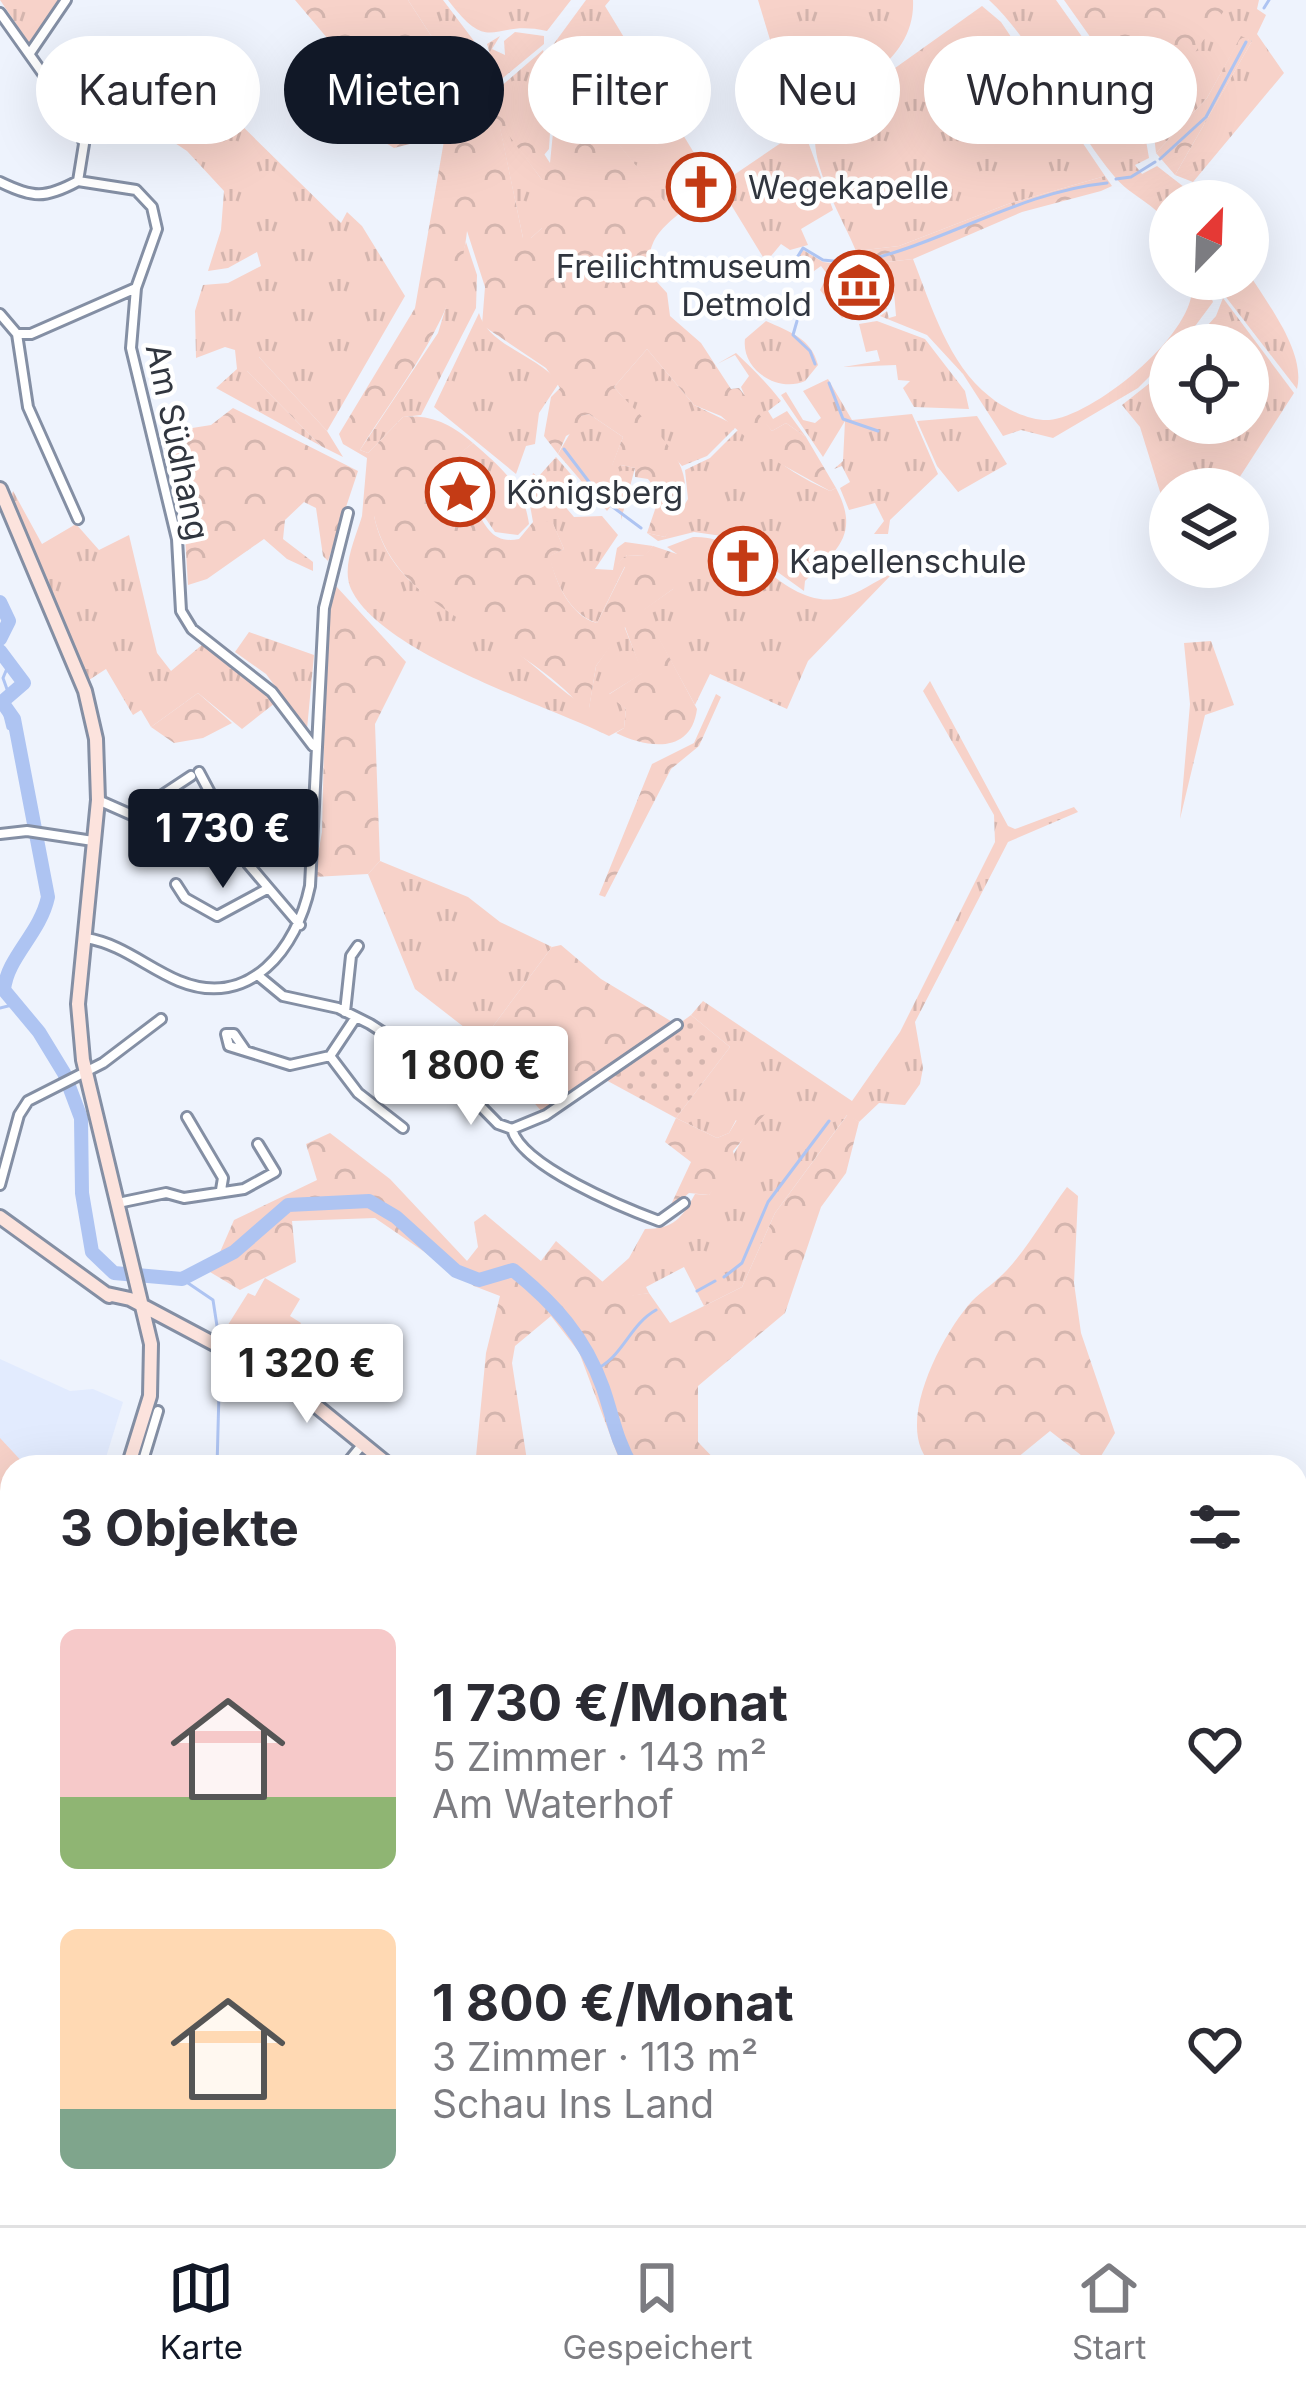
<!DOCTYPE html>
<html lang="de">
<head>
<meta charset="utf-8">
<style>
	:root { --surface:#fff; --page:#f2f2f3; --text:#2b2b33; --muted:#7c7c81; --line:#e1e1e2; --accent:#111827 }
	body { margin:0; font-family:Inter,sans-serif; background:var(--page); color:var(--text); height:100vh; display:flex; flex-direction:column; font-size:45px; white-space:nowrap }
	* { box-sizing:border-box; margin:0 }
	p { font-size:39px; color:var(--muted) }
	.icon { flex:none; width:66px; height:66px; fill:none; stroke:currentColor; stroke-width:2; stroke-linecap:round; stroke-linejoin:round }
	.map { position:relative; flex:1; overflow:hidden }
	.details { position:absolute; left:0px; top:1455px; width:1308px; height:771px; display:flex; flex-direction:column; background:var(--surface); border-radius:36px 36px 0 0; box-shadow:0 12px 48px #0002 }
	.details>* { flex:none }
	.hud { position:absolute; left:36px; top:36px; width:1236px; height:108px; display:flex; gap:24px }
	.needle { width:78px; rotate:23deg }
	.tools { position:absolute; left:1149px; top:180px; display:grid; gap:24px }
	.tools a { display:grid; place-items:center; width:120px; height:120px; border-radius:50%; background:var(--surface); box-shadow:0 12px 48px #0002; font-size:60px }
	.price { position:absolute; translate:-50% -102px; padding:0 27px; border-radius:12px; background:#fff; color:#222; font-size:39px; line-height:78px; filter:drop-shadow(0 3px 6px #0008) }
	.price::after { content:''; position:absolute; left:50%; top:72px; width:36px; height:27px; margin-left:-18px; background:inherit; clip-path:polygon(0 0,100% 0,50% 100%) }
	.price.active { background:var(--accent); color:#fff }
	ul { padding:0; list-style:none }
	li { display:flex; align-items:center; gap:36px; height:300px; padding:0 60px }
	li span { display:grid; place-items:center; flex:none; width:336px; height:240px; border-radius:18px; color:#555 }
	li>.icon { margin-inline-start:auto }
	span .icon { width:144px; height:144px; fill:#fffc; stroke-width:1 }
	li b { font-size:51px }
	h2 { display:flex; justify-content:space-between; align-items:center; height:144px; padding:0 60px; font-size:51px }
	.tag { padding:0 42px; border-radius:54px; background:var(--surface); box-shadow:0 12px 48px #0002; font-size:42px; line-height:108px }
	.tag.active { background:var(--accent); color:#fff }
	.menu { display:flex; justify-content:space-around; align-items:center; height:168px; border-top:3px solid var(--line); background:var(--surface); font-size:33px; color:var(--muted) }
	.menu a { display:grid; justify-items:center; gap:6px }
	.menu .active { color:var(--accent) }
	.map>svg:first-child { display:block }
	.built { fill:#e2ebfe }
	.grass { fill:url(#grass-tufts) }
	.forest { fill:url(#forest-crowns); fill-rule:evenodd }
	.park { fill:#f7d2c9 }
	.garden { fill:url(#garden-dots) }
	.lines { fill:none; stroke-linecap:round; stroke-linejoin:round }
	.stream { stroke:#aec4f2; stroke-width:3 }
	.river { stroke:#aec4f2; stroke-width:14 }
	.minor-casing { stroke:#848fa4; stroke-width:14 }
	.tertiary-casing { stroke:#848fa4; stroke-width:16 }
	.secondary-casing { stroke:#848fa4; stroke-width:18 }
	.minor { stroke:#fff; stroke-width:8 }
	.tertiary { stroke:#fff; stroke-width:10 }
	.secondary { stroke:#fce3dd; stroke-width:12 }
	.labels { text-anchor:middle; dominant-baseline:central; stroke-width:9; stroke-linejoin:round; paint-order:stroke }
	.poi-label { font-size:33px; fill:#31363f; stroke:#fff; text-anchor:start }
	.street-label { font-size:33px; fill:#31363f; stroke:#fff }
</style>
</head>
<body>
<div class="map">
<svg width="1306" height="2225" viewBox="0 0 1306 2225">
	<defs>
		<pattern id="grass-tufts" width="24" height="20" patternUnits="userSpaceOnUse" patternTransform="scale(3)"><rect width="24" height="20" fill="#f7d2c9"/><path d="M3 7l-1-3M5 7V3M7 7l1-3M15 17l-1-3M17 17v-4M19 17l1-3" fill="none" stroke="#d4b5ae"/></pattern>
		<pattern id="forest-crowns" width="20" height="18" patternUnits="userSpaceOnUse" patternTransform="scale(3)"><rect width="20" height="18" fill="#f7d2c9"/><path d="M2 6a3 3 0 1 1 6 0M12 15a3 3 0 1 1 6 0" fill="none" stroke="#d4b5ae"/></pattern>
		<pattern id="garden-dots" width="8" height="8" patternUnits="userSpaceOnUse" patternTransform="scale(3)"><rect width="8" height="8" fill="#f7d2c9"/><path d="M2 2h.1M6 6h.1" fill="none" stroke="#d4b5ae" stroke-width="1.8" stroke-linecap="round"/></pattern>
	</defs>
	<rect width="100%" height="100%" fill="#eef3fd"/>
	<path class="built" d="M0 1359 70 1391 93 1389 123 1402 103 1467H12L11 1575 0 1563Z"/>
	<path class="grass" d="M0 0H60L62 6 31 46Z
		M408 0H443L474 41 452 55 456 64 480 52 490 81 465 88Z
		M448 0H571L547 31C491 18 492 58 448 0Z
		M586 0H610L605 6 708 176 669 208 559 69 550 49Z
		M758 0H913C916 62 848 90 803 121L792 112Z
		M989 0H1056L1143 123 1149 158 1135 165 1142 174 1157 166 1202 201H1170V226C1156 204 1130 196 1114 176 1068 121 1040 48 989 0Z
		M1227 0H1259L1257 9 1266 15 1257 34 1284 73 1193 182 1175 175 1252 41 1241 37 1207 98 1156 153 1153 127 1142 110 1168 91Z
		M982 6 1001 22 1105 176 1008 204 899 246 856 251C843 218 804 157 818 123Z
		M515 32 544 36V44L498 82 487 44 500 36 492 49 505 55 504 41Z
		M543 50 553 83 549 149 544 155 499 88Z
		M183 68 341 223 347 212 362 226 405 296 327 431 259 357 247 371 321 446 216 388 237 369 235 350 225 347 196 358 195 311 203 285 228 283 261 266 257 252 228 268 208 271 221 230 224 191 187 151 146 124Z
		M498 119 542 180V228L531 238H523Z
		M803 128 833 210 801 229 808 245 790 250 781 244 766 262 719 185Z
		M466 242 477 275 476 308 421 415 403 417 368 453 360 450 438 333Z
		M803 250 823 262 855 266 867 295 852 300 854 312 842 318 820 290 828 275 821 266 803 279 799 273 795 278 787 274Z
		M913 259C931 305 949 365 989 396 1003 408 1030 421 1049 420 1094 417 1205 327 1191 279H1204L1213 302 1181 345H1170V356L1138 388 1053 438 1021 430 1003 436 963 374 927 335 880 316 887 311 889 318 896 316 894 292H882L887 309 878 311 861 265Z
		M1248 272C1268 305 1306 352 1297 389L1212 279H1248Z
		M1223 298 1294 393 1232 489H1170V524L1140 427 1122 405 1170 367V423H1248V345H1190L1216 316Z
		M479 313C488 346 538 355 559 383L539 413 535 444 526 446 516 474 434 407Z
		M766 321C790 332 811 338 818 365L805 381C778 393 741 370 745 339Z
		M877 321 925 339 965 391 969 409 914 407 903 388 910 381 898 380 896 365 843 367 880 361 877 350 866 352 859 324Z
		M647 349 694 405 737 426 707 456 682 466 614 387Z
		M736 353C752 368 766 382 781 401L768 411 773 419 787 411 806 437 786 423 772 431 748 404 741 387 749 376 735 355 717 364Z
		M828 379 852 420 912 414 938 474 890 520 888 534H874L884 521 875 503 849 510 840 488 850 482 842 466 834 469 843 461 845 421 823 457 781 395 786 392 803 420 815 423 821 418 803 391Z
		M589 414 623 437 612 466 603 465V472L621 465 635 468 621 520V513L611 506 607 511 558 454 580 416Z
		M977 416 1007 464 958 492 937 466 917 421Z
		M740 428C768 456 794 475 830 491L836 488C861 535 836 551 805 581L804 591 729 537 694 532 658 541 647 533 665 537 688 499 685 470 710 458Z
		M473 443C501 467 524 487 529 524L518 535 495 532 465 489H455L448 498 443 486 447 463Z
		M556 457 575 479 556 496 574 517 602 516 618 535 595 569 613 570 617 548 625 542 653 546 645 556 627 555 618 563 625 566 597 623C569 614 556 583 549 556L564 549 552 522H533L528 494 533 473 538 477Z
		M13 491 42 544 76 524 99 550 129 535 157 653 171 671 203 644 275 703 242 729 198 693 151 727 141 710 133 715 106 669 89 680 11 496Z
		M362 516H374C390 590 454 609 508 646 536 665 560 692 589 708L596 666 624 626 643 673 609 694 626 709 624 728 609 736C544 704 382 654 351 589 341 567 356 537 362 516Z
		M693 537C751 534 783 611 841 598 859 594 875 581 893 573L808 661 787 709 710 674 695 705 643 610 673 589 677 554 667 547Z
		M249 632 314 655 307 729 266 674 235 652Z
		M1211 641 1234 705 1205 715 1180 819 1190 704 1184 643Z
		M930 681 1008 826 1015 829 1074 807 1078 812 1008 842 915 1022 923 1068 920 1084 905 1105 879 1103 859 1122 847 1115 775 1213 742 1287 704 1306 684 1267 646 1287 649 1293 620 1298 602 1282 629 1258 645 1229C674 1229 682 1218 695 1194L709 1195 747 1132 736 1120 729 1133 717 1138 676 1118 730 1047 691 1015 703 1001 852 1101 900 1032 995 842 994 815 923 691Z
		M380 861 468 897 500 922 552 947 482 1041 415 989 368 874Z
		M12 1897V2214H174V2225H87L82 2219 79 2225 58 2220 55 2225H21L10 2213 0 2180V1922Z"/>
	<path class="forest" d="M295 0H408L465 88 494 77 550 163 557 92 550 49 559 69 669 207 708 176C695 210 680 208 659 233 650 244 650 256 645 269L667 293 670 316 701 343 731 389 739 388 772 431 786 423 806 437 836 488 830 491 770 458 721 416 694 405 647 349 614 387C657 437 717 470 665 537L647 533 660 495 648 479 635 477V468L621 465 607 477 603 472 602 465H612L623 437 589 414 581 416 579 429 566 436 558 454 544 436 551 397 560 388 546 368 482 325 485 287 467 231C458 316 405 378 360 450L368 453 403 417C432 414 452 425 473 443L447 464C443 485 443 494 460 509L475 508C487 528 493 544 519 539L533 522 552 521 564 549 550 556C555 582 570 616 597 623L625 567 617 563 627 555 644 556 653 546 677 554 684 571 673 589 644 610 697 709C691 755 647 748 616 733L624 728 626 709 608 695 642 673 625 627 596 666 589 709 580 711C576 698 567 692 557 683 495 628 394 606 374 516H362L367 458 343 444 339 434 415 308 445 135 394 148 381 140 399 123ZM499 122 542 180V228L531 238H523Z
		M1064 0H1227L1228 5 1168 91 1142 110Z
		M1241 36 1252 41 1175 175 1156 153 1207 98Z
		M1105 176 1112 186 1101 191 1022 212 913 259 861 265 856 251 899 246 1008 204Z
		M258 356 327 431 343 457 321 446 246 370Z
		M233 408 358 471 328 561 323 556 316 508 304 502 285 520 283 539 313 562V571L287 559 264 539 207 579 188 585 185 535 161 433 211 425Z
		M335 585 406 662 375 724 380 861 368 874 314 877 322 832 327 614Z
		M198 693 232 723 203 738 174 743 151 727Z
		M716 694 721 697 699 746 671 769 605 897 599 895 652 764 694 743Z
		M561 945 601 979 674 1023 542 1112 482 1041 552 947Z
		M749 1100 772 1106 733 1151 736 1162 709 1195 689 1193 668 1211 691 1162 665 1142 676 1118 717 1138 729 1133Z
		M848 1114 859 1122 846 1173 821 1207 785 1313 698 1386V1442L722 1467H622L579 1352 551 1316 515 1346 512 1363 528 1467H475L486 1353 500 1296 474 1286 375 1218 292 1221 296 1262 240 1290 200 1266 217 1259 234 1220 317 1180 306 1144 330 1133 390 1179 467 1261 478 1247 474 1222 485 1214 541 1261 556 1241 620 1297 649 1293 670 1323 742 1287 775 1213Z
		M1067 1187 1078 1196 1074 1283 1081 1333 1115 1433 1095 1466 1050 1431 1006 1467H935C889 1432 942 1334 972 1301 983 1290 996 1282 1007 1270 1029 1246 1047 1214 1067 1187Z
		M174 2214H475L491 2225H174Z"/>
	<path class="park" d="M265 1278 300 1299 290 1316 301 1323 279 1360 226 1328 248 1293 255 1296Z
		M0 1438 27 1467H12V1561L0 1549Z"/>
	<path class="garden" d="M691 1015 730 1047 676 1118 604 1079Z"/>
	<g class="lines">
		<path class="stream" d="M1264 8 1269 0
			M1160 159 1206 117 1246 42
			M1116 179 1131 177 1155 162
			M860 262C944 243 1020 192 1107 183
			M783 280 803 248 823 260 853 263
			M797 321 793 335 810 351 815 364
			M829 383 843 419 878 431
			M564 449 602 499 641 528
			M0 661 3 660
			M8 692 3 678 8 666
			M3 708 8 728 15 731
			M0 1008 16 1004
			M724 1277 742 1263 768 1202 829 1121
			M182 1279 213 1300 219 1339
			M697 1291 715 1281
			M594 1370C622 1359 629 1325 656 1310
			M217 1467 220 1355
			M0 1913 12 1885
			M0 2211 10 2225"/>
		<path class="river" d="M0 602 9 621 0 639
			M0 651 24 683 2 702 14 719 48 897C40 934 7 957 4 990L39 1032 64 1073 81 1118 82 1193 92 1252 114 1273 182 1279 234 1252 288 1205 369 1201 396 1217 456 1271 479 1280 513 1270C554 1303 585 1337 603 1388 613 1417 616 1440 632 1467
			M1296 1972 1306 1975"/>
		<g class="minor-casing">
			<path id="minor" d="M0 13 78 123 84 144 78 181C45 199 33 198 0 182
				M30 53 66 0
				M78 181 136 190 152 207 157 229 136 288 131 348 177 539 181 611 192 629 272 692 313 746
				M0 314 17 334 28 407 78 519
				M17 334H31L136 288
				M199 772 248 864 300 925
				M98 800 132 815 191 776
				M0 834 27 831 93 841
				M176 884 185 898 217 916 267 889
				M86 938C122 944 146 967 179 981 250 1010 297 948 310 886L324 608 348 513
				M260 977 283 996 338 1008 370 1024 452 1077 498 1124 512 1129C521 1166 624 1208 659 1221L684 1203
				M345 1012 351 956 358 946
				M356 1017 330 1056 358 1093 403 1128
				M245 1050 234 1034H226L229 1046 290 1065 330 1056
				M187 1117 223 1178 221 1190
				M512 1129 546 1115 677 1025
				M0 1185 19 1115 28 1101 103 1063 161 1019
				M118 1203 166 1193 184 1198 244 1189 275 1172 258 1144
				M141 1467 158 1411
				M344 1467 362 1445
				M0 1743 12 1742
				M1296 1981 1306 1984"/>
		</g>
		<g class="tertiary-casing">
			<path id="tertiary" d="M1296 2139 1306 2129
				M1210 2225 1221 2214"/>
		</g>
		<g class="secondary-casing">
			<path id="secondary" d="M0 489 85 691 96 739 98 800 78 1004 83 1060 151 1344 150 1396 128 1467
				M0 1217 109 1296
				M107 1294 130 1299 288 1383 391 1467
				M0 1816 12 1792
				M1148 2214 1156 2225"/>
		</g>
		<use href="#minor" class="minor"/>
		<use href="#tertiary" class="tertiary"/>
		<use href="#secondary" class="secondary"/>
	</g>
	<defs>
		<g id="church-ring" transform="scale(3.45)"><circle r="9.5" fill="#fff" stroke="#c43b15" stroke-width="1.5"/><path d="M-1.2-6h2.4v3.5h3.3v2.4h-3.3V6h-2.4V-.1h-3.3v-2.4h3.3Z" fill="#c43b15"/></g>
		<g id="museum-ring" transform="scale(3.45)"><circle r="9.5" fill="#fff" stroke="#c43b15" stroke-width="1.5"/><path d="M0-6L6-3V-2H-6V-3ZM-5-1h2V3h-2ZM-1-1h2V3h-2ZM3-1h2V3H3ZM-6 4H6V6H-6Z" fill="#c43b15"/></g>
		<g id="sight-ring" transform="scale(3.45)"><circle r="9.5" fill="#fff" stroke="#c43b15" stroke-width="1.5"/><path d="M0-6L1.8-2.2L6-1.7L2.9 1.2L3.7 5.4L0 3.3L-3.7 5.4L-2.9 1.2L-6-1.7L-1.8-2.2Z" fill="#c43b15"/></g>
	</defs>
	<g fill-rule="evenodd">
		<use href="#church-ring" x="701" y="187"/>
		<use href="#museum-ring" x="859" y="285"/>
		<use href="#sight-ring" x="460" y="492"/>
		<use href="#church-ring" x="743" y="561"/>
	</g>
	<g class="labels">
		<g class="poi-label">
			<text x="748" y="187">Wegekapelle</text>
			<text x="812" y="266" text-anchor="end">Freilichtmuseum<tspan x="812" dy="38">Detmold</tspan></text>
			<text x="506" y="492">Königsberg</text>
			<text x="789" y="561">Kapellenschule</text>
		</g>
		<g class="street-label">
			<text transform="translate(178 442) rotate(78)">Am Südhang</text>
		</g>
	</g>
</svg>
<div class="tools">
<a><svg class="needle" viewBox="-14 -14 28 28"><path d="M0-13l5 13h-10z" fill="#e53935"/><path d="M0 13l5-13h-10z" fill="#7c7c81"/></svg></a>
<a><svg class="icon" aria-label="locate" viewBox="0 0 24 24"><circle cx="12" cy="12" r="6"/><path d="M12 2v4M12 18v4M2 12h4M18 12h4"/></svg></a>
<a><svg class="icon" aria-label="layers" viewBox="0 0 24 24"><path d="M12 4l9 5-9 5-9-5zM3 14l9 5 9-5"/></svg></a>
</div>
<b class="price active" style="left:223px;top:891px">1 730 €</b>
<b class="price" style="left:471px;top:1128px">1 800 €</b>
<b class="price" style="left:307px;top:1426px">1 320 €</b>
<div class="hud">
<a class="tag">Kaufen</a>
<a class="tag active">Mieten</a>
<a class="tag">Filter</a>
<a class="tag">Neu</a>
<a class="tag">Wohnung</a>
</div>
<section class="details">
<h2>3 Objekte<svg class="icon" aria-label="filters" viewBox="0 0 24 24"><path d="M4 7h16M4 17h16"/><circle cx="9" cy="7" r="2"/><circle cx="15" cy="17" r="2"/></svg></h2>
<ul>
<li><span style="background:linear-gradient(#f6c9c9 70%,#8fb573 0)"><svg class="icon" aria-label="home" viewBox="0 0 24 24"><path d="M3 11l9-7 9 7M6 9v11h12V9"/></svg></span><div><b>1 730 €/Monat</b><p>5 Zimmer · 143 m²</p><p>Am Waterhof</p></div><svg class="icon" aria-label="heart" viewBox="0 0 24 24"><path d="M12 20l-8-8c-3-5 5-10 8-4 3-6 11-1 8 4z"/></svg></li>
<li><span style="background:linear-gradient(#ffd9b3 75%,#7fa58c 0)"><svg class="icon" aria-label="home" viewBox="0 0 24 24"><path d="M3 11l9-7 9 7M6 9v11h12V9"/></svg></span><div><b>1 800 €/Monat</b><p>3 Zimmer · 113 m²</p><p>Schau Ins Land</p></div><svg class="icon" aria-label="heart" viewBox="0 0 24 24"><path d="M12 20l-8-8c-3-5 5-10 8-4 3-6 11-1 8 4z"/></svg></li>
</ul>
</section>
</div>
<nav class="menu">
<a class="active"><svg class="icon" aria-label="map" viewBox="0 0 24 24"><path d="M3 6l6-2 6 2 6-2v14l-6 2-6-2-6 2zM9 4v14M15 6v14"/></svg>Karte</a>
<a><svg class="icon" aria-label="saved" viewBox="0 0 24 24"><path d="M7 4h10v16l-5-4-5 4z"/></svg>Gespeichert</a>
<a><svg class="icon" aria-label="home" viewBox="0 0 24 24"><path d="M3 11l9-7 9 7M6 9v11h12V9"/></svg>Start</a>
</nav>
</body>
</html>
